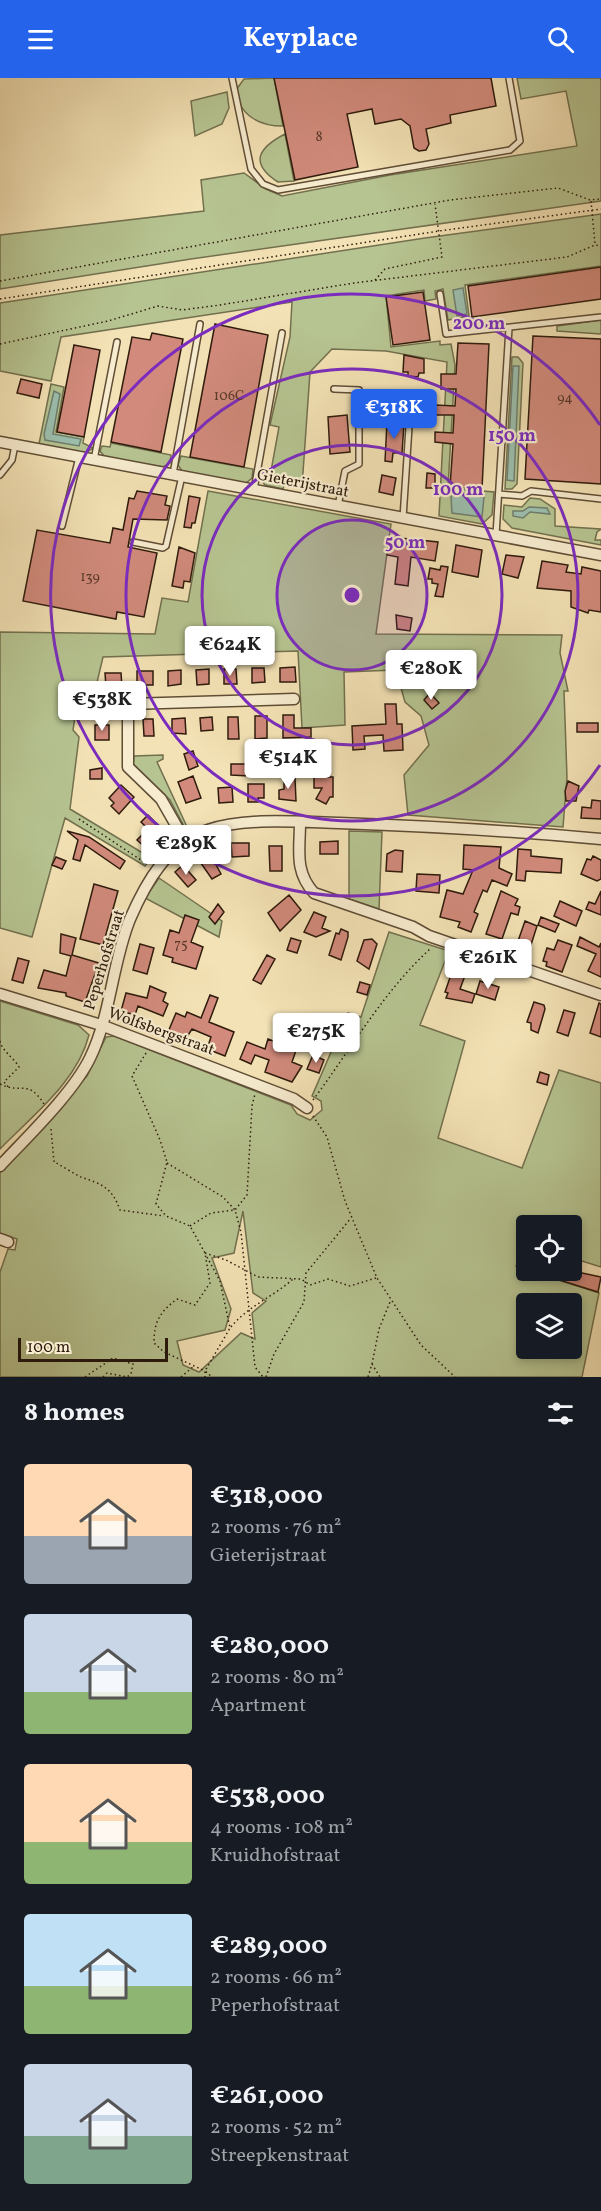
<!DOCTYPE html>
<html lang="en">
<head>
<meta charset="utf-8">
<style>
	:root { --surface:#171b24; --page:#242831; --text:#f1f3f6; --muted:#9ea1a6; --accent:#2563eb }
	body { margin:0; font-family:Vollkorn,serif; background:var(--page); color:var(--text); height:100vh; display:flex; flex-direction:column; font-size:22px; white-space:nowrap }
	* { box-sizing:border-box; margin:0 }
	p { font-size:20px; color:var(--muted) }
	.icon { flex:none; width:33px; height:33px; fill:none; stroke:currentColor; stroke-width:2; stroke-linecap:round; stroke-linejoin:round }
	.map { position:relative; height:1299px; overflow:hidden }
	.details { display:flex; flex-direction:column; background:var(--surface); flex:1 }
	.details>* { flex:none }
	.controls { position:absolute; left:516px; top:1137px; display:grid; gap:12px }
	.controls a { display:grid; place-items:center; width:66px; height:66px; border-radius:6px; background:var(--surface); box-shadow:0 3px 9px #0003; font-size:30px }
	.scale { position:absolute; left:18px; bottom:15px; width:150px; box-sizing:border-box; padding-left:6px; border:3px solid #2e1b0c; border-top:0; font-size:16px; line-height:21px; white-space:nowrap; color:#2e1b0c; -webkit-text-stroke:4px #f7eccf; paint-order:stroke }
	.price { position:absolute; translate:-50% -51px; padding:0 14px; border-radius:6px; background:#fff; color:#222; font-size:20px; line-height:39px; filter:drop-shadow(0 2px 3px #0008) }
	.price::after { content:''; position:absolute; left:50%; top:36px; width:18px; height:14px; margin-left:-9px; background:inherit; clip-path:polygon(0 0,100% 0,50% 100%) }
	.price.current { background:var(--accent); color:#fff }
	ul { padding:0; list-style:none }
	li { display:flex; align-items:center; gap:18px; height:150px; padding:0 24px }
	li span { display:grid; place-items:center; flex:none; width:168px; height:120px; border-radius:6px; color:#555 }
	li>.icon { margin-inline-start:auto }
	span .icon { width:72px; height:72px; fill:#fffc; stroke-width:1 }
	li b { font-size:26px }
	h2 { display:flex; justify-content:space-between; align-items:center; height:72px; padding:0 24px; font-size:26px }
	header { display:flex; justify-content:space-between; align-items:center; height:78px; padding:0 24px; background:var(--accent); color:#fff; font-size:27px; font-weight:700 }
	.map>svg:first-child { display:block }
	.green { fill:#b6c491; stroke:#72704e; stroke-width:1.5; fill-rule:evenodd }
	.water { fill:#9bbead; stroke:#6f7d6d; stroke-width:1.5 }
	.building { fill:#d18a7b; stroke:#2e1b0c; stroke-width:1.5 }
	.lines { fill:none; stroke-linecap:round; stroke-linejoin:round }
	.service-casing { stroke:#5f4d36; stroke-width:8 }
	.minor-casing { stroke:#5f4d36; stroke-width:13 }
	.path { stroke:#2e1b0c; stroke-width:1.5; stroke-dasharray:1.5 3; stroke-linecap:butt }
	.service { stroke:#f7eccf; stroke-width:5 }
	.minor { stroke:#f7eccf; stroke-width:10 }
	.ring { fill:none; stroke:#7b2cbf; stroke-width:3 }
	.labels { text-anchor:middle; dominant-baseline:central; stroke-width:4.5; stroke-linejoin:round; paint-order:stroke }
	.number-label { font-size:14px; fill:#573728 }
	.street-label { font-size:16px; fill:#2e1b0c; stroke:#f7eccf }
	.centre { fill:#7b2cbf; stroke:#f7eccf; stroke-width:3 }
	.ring-label { font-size:18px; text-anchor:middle; font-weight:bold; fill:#7b2cbf; stroke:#f7eccf; stroke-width:4.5; stroke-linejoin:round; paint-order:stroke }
</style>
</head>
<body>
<header><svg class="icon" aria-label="menu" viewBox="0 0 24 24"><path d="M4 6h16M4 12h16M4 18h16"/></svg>Keyplace<svg class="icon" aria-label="search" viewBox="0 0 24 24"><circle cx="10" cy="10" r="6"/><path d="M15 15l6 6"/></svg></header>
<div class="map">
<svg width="601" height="1299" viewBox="0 0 601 1299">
	<rect width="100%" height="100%" fill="#f3e2b5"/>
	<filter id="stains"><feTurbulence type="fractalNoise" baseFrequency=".00333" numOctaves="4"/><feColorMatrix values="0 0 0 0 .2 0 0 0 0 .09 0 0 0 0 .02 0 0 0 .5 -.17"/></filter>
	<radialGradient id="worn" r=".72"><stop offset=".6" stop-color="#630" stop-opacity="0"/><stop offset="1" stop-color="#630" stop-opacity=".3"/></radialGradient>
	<path class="green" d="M274 0 283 48C260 48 239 38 236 12L244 1Z
		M517 0H601V123L191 181 0 211V157L204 133 201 102 244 95 266 111 282 118 390 97 577 68 566 13 521 21Z
		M227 14 229 30 222 46 195 58 191 23Z
		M285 56 294 103 278 104C249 85 258 70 285 56Z
		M601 136V188L465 207 469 238 448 242 443 211 435 213 436 221 425 223 424 212 386 218 391 269 440 263V267L451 266 455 287 448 410 494 414 492 437 482 446 439 438 447 284 386 273 332 271 310 294 302 409 284 407 283 411 265 407 261 402 263 392 271 393 279 349 270 347 290 259 292 224 61 259 51 303 0 293V225L425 160Z
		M601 242V256L557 253V248Z
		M512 279H518L523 285 517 406 512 411H505Z
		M51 306 64 309 56 354 84 359 83 365 93 370 86 375 39 366Z
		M111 365 171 377 170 385 163 389 105 379 100 373 102 368 110 369Z
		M181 378 253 391 252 400 246 405 182 393 178 387Z
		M208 413 391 446 376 556 562 557 560 575 568 613H564L567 699 563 749 408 737 404 697 429 667 421 638 405 624 396 592 344 594 345 647 302 650 298 573 103 579 94 617 78 619 73 652 79 659 70 731 151 780 145 788 65 740 32 859 0 850V554L155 556 162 520 188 524Z
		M530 420 540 421 555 431V448L601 451 597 454 595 462H601V467L512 450 503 441 504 427 522 429Z
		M163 677V681L157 684 188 751 185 750 170 722 133 686 134 678Z
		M349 753 382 754 379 831 349 821Z
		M159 800 222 843 219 859 145 820Z
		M389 854 449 873 420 947 465 963 438 1060 522 1090 559 992 601 1005V1189L572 1180V1148H526V1165H524L516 1188 599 1215 582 1299H0V1194L8 1171 15 1172 17 1161 0 1155V1095L87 998 106 959 114 958 291 1027 297 1036 310 1042 322 1032 321 1023 312 1018 348 935 361 939ZM243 1133 253 1215 266 1223 252 1235 255 1261 241 1255 199 1294 183 1287 177 1263 225 1252 231 1231 212 1180 234 1175ZM526 1226H572V1270H526Z
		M0 923 78 947 89 957C77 1004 33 1037 0 1071Z"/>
	<path class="water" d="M463 210 467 236 457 238 453 212Z
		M513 288H519L514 403 507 402Z
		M54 313 60 316 53 356 81 361 79 368 45 362 44 356Z
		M454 415 484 419 482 439 452 435 451 419Z
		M529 429 547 430 550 436 530 434 523 440 513 438V433H523Z"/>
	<path class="building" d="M274 0H491L496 28 450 37 451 45 426 51 429 66 426 72 419 73 414 70 410 48 401 41 375 46 372 31 347 36 358 89 295 102Z
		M601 189V221L472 239 468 208Z
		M423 214 430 262 393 267 386 219Z
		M215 246 268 257 244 389 190 379Z
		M152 255 183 261 161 374 111 364 132 259 150 262Z
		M533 258 601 261V406L525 401Z
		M458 265 489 266 482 411 450 409 453 366 435 364V354L453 355 454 337H435V327L455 328 456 311H441V296H456Z
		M74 267 100 272 84 359 57 354Z
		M404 277 424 281V295H419L418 299 408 298V294H403Z
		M21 301 42 306 39 320 17 315Z
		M347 337 350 374 330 376 328 339Z
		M387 344 404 345 402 375H393L392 384 385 383Z
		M427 395 435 396V410H426Z
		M382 397 396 400 393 417 379 414Z
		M137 413 167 418 165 427 170 428 167 442 133 441 128 469 157 475 144 539 117 534 116 541 23 523 37 452 110 465 113 450 123 452 129 420 134 421Z
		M189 418 200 420 195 445H192L191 450 184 449Z
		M390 459 438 464 435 483 411 479 408 508 395 506 398 479 387 477Z
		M456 467 482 472 478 499 452 494Z
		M179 469 195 475 190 504 184 503 183 510 172 508Z
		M506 477 524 479 518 500 502 496Z
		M542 483 568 487 566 494 581 496 582 489 601 493V534L589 532 588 535 571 529V513L537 510Z
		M441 488 448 489 443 519 435 518 438 506 432 505V501H428L430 490 440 492Z
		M396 537 412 540 410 553 397 551Z
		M295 589 296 604H280V590Z
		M252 590H264L265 604 252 605Z
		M209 591V606L197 607 196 592Z
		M224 591H236L237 606H224Z
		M181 592V606L168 608V593Z
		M137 593H153V607H137Z
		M105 595H121L122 609H106Z
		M430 615 439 625 432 631 424 622Z
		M385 626H396L397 646H402L403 672 384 673 383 657 364 658 365 671 353 672 352 648 386 646Z
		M283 637H294V650H311V659L283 660Z
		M255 638H267V660L255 661Z
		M212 639 213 652 201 653 200 640Z
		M228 639H238L239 661H228Z
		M185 640 186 656 172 655V641Z
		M143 641H153L154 658H144Z
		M577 645H598V654H577Z
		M95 647H109V662H95Z
		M193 673 198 688 189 692 184 676Z
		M231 686H249V698L231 697Z
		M102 690V701H90V692Z
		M193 698 201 720 186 725 178 704Z
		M314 699H333V719H330L326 726 316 721 322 710H314Z
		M284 700H295L296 723 279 721V712L284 711Z
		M568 703 579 708 576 723H566L565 713Z
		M248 706H264V720H258V724H248Z
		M121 707 134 719 119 736 111 728 114 725 109 720Z
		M232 709 233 724 219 725 218 710Z
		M592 722 601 723V741L581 740 582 729 591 730Z
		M148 737 164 753 147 771 137 762 148 751 141 744Z
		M67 753 89 759 125 783 120 791 85 767 80 783 73 781 78 762Z
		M338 763V776H320V764Z
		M231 765H249V778L232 779Z
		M464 767 501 769 499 790 512 796 507 808 492 802 487 814 483 812 474 834 478 836 471 854 458 849 460 844 440 839 447 812 463 816 473 792 463 791Z
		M269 768H282V793H270Z
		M518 771 531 772V778L562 781 561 795 526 793 525 803 516 802Z
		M208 772 221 796 212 801 196 778Z
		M395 772 403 773 402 794 386 793 387 776Z
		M593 778 601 782V801L597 803 581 796 587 781 591 782Z
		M56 779 66 783 62 791 52 787Z
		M183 787 196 802 188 809 175 794Z
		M417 796 440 797 439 815 416 813Z
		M94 806 118 813 103 867 80 861Z
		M501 813 518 821 515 827 520 829 518 837 511 835 502 861 486 856Z
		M601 813V837L586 831 589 824 595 826Z
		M289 817 301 832 280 853 268 835Z
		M560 823 582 833 576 848 554 838Z
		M218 826 224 834 215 846 209 839Z
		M314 834 326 839 322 850 330 853 316 859 304 854Z
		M185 837 199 842 191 864 203 869 196 891 172 884 173 880 163 877 170 852 179 855Z
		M541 839 559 846 555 854 538 847Z
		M525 843 537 848 530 870 517 866Z
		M341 851 348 854V859L341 882 329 877 336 855 339 856Z
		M61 856 76 860 72 877 99 885 85 924 66 918V915L38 910 44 892 66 898 71 878 60 875Z
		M580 859 599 869 601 865V899L588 893 596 876 577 868Z
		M291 860 301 863 297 875 287 872Z
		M372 861 377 866 369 891 357 883 364 862Z
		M558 862 572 867 562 894 546 888 547 884 543 883 547 870 554 872Z
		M140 866 154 870 147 896 133 892Z
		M267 877 275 881 261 906 253 902Z
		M18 880 29 883 23 905 12 902Z
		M453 891 466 895 460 911 475 916 472 925 446 920 448 915 445 914Z
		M480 903 499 909 495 922 476 916Z
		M360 904 370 907 367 917 357 914Z
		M150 908 166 915 163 923 168 926 163 938 138 928 135 937 121 933 126 915 147 920Z
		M210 917 218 920 209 944 234 954 225 978 207 971 211 959 192 951 187 959 168 954 176 935 185 939 187 934 201 940Z
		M534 924 544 927 545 931 538 955 531 952V945L527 944Z
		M599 925 601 926V959L590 955Z
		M564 932 575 935 568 958 557 954Z
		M268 961 289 969 292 961 299 964 292 984 302 988 292 1004 265 994 269 982 255 977 251 986 240 981 247 964 265 971Z
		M313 977 324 982 319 995 307 991Z
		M540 994 549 997 547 1007 537 1004Z
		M568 1192 601 1199 598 1214 559 1202 562 1193 567 1195Z"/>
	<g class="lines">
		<g class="service-casing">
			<path id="service" d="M232 0 251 91 263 106 278 112 510 72 520 63 509 0
				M440 216 446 256 601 239
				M334 311 359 312V386L345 393 338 428
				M94 382 117 264
				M173 396 200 246
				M0 397 12 382 15 367
				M254 412 282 255
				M499 416 522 418 531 413 601 421
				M403 440 410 334
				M62 448 79 379
				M496 457 509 250
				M133 464 163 470 166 468 182 398"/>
		</g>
		<g class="minor-casing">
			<path id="minor" d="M0 364 601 477
				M128 626 294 621
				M88 627 128 626V689L161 721 185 763
				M300 744C300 772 294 793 314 815L413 849 429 858 601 917
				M0 916 101 947 294 1021 307 1030
				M0 1088C27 1059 73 1015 90 980 111 937 112 885 130 841 146 804 168 765 208 752 245 739 300 744 339 745 427 748 513 753 601 761
				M0 1161 8 1164"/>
		</g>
		<path class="path" d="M591 123 595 166
			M375 202 385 191 442 179 435 126
			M0 203 450 122 558 110 590 122 601 121
			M0 221 439 153 601 131
			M0 266 108 243 158 228 182 232 220 227 354 205 567 179 595 167 601 168
			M79 741 147 786
			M0 963C2 973 14 980 19 989L4 1004 10 1011
			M146 975 132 998 160 1062 167 1084 156 1126 166 1138 190 1148 205 1175 210 1205 195 1227 177 1221C160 1234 154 1243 154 1265L164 1274 205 1293V1299
			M0 1006C23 1017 27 1000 44 1026
			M313 1022C352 970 382 915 431 870
			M313 1038 327 1059 345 1123 377 1200 421 1267 455 1299
			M51 1051 54 1084C63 1088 72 1095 81 1099 101 1106 112 1109 120 1132L164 1138
			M167 1085 223 1119 235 1132 241 1154 255 1289 263 1299
			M190 1148 211 1135 235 1132 247 1117 252 1028 255 1016
			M205 1175 226 1182 258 1199 301 1201 310 1207 328 1201 350 1208 376 1200
			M207 1179 220 1203 230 1250 205 1293 212 1299
			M231 1249C248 1228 273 1219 293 1201
			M372 1286 379 1251 390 1224
			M85 1299 113 1280 133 1286 131 1296 127 1299 107 1295 103 1299
			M181 1299 194 1288
			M266 1299 274 1276 304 1224 306 1195 351 1140
			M368 1299 372 1286 380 1299"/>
		<use href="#service" class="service"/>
		<use href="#minor" class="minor"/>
	</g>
	<circle cx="352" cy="517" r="75" fill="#7b2cbf" fill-opacity=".12"/>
	<g class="ring">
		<circle cx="352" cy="517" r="75"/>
		<circle cx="352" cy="517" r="150"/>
		<circle cx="352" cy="517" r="226"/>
		<path d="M600 687A301 301 0 1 1 600 347"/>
	</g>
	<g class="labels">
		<g class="number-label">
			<text x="319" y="59">8</text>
			<text x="229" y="318">106C</text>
			<text x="565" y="320">94</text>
			<text x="90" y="499">139</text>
			<text x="181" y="866">75</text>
		</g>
		<g class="street-label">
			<text transform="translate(303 406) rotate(11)">Gieterijstraat</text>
			<text transform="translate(105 882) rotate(-73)">Peperhofstraat</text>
			<text transform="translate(161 954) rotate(20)">Wolfsbergstraat</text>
		</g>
	</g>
	<circle cx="352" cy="517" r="9" class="centre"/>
	<g class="ring-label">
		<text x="479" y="251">200 m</text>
		<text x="512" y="363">150 m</text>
		<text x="458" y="417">100 m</text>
		<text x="405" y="470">50 m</text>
	</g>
	<rect width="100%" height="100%" filter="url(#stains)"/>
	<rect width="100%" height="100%" fill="url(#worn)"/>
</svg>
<div class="controls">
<a><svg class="icon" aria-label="locate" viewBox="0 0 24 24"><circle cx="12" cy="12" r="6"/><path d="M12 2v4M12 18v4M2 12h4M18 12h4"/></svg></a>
<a><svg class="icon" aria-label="layers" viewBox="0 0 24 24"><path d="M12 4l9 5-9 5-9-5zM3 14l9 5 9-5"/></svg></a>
</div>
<div class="scale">100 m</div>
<b class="price current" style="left:394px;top:362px">€318K</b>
<b class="price" style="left:230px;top:599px">€624K</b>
<b class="price" style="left:431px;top:623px">€280K</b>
<b class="price" style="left:102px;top:654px">€538K</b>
<b class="price" style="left:288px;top:712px">€514K</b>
<b class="price" style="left:186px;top:798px">€289K</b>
<b class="price" style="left:488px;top:912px">€261K</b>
<b class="price" style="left:316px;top:986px">€275K</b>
</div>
<section class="details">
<h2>8 homes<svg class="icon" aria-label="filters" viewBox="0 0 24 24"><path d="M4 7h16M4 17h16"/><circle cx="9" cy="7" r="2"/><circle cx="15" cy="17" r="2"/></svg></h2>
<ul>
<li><span style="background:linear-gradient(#ffd9b3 60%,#9aa5b1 0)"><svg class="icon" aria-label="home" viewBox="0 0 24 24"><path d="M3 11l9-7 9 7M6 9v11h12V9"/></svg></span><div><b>€318,000</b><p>2 rooms · 76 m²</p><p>Gieterijstraat</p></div></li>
<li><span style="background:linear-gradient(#c9d6e8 65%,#8fb573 0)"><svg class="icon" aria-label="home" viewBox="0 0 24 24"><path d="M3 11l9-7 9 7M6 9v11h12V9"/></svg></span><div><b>€280,000</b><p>2 rooms · 80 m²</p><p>Apartment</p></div></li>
<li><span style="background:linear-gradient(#ffd9b3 65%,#8fb573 0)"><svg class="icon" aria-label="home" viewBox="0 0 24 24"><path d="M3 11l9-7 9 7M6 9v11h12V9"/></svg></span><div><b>€538,000</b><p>4 rooms · 108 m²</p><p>Kruidhofstraat</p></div></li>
<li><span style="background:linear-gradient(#bfe0f5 60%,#8fb573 0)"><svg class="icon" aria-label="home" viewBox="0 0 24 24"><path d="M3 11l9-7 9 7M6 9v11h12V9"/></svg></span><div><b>€289,000</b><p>2 rooms · 66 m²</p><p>Peperhofstraat</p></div></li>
<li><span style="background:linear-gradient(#c9d6e8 60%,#7fa58c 0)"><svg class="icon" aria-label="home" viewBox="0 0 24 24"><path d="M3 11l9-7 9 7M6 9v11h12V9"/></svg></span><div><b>€261,000</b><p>2 rooms · 52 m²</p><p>Streepkenstraat</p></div></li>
</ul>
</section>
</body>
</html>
